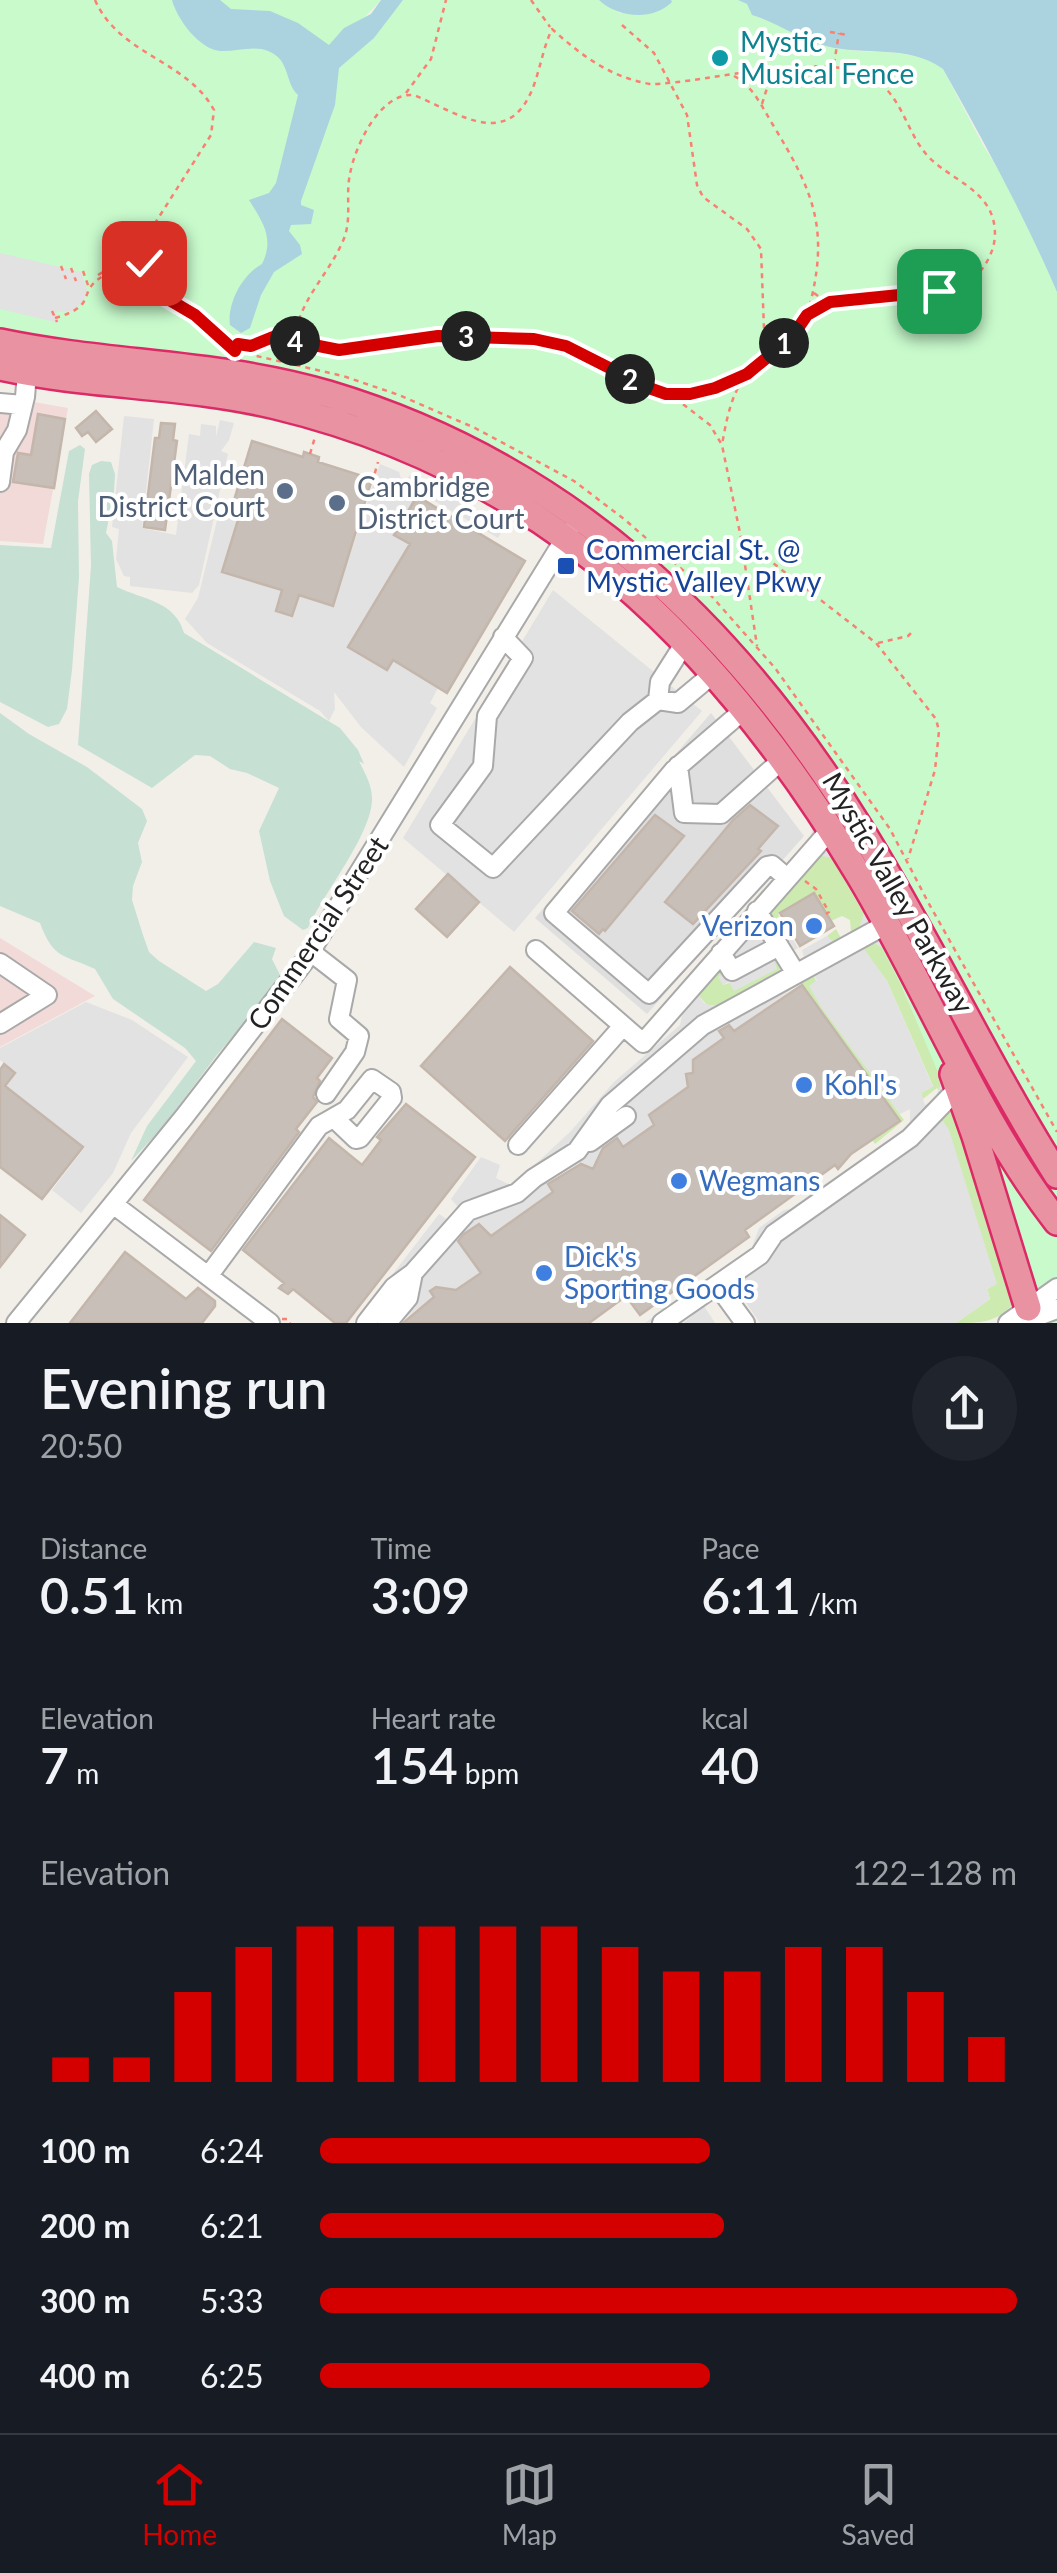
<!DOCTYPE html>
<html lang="en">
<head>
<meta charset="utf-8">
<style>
  body { margin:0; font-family:Lato,sans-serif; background:#20242c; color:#f1f3f6; height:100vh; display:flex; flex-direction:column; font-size:38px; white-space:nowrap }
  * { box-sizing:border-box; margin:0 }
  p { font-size:32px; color:#9ea1a6 }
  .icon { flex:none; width:55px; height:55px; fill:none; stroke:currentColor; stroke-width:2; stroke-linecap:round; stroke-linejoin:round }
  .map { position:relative; height:1323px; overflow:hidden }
  .drawer { display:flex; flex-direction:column; background:#171b24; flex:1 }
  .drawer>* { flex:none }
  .pin { position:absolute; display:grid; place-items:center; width:85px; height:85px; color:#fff; margin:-42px; border-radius:20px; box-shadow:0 5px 15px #0006 }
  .km { position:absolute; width:50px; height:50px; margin:-25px; border-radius:50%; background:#222; color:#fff; font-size:28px; line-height:50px; text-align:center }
  .round { display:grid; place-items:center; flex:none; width:105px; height:105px; border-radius:52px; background:#20242c }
  .head { display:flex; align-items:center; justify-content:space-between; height:170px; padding:0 40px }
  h1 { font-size:55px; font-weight:600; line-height:75px }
  .figures { display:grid; grid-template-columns:repeat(3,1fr); gap:15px; height:170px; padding:10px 40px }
  .figures div { display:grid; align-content:center }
  .figures b { font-size:50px; font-weight:600 }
  .figures small { font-size:28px; font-weight:400 }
  .figures p { font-size:28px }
  .chart { height:280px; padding:20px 40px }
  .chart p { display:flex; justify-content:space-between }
  .chart svg { width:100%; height:180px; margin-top:10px; stroke:#d40000; stroke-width:6 }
  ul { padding:0 40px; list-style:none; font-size:32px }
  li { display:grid; grid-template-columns:160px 120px 1fr; align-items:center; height:75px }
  li i { height:25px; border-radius:12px; background:#d40000 }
  .tabs { display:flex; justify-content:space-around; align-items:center; height:140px; border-top:2px solid #363941; background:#171b24; font-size:28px; color:#9ea1a6 }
  .tabs a { display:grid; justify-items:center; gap:5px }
  .tabs .on { color:#d40000 }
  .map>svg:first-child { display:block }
  .residential { fill:#e0dfdf }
  .commercial { fill:#f2dad9 }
  .grass { fill:#cdebb0 }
  .wetland { fill:#c6e0d4 }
  .park { fill:#c8facc }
  .parking { fill:#e2e2e2 }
  .water { fill:#aad3df }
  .building { fill:#c7bfb8; stroke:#c4b6ab; stroke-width:2.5 }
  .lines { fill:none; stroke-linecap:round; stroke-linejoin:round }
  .minor-casing { stroke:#a9a9a9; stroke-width:22 }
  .highway-casing { stroke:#dc2a67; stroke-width:30 }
  .path { stroke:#fa8072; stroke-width:2.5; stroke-dasharray:5 5; stroke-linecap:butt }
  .minor { stroke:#fff; stroke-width:18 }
  .highway { stroke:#e892a2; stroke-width:25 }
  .route-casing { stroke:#fff; stroke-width:20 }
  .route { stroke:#d40000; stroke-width:12 }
  .culture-dot { fill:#0f9aa8; stroke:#fff; stroke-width:4 }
  .service-dot { fill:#5c6f8a; stroke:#fff; stroke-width:4 }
  .transit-dot { fill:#1a4fb4; stroke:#fff; stroke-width:4 }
  .shop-dot { fill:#3f7fe0; stroke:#fff; stroke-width:4 }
  .labels { text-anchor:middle; stroke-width:8; stroke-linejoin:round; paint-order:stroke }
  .culture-label { font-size:28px; fill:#0d838f; stroke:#fff; text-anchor:start }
  .service-label { font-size:28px; fill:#4e5e75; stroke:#fff; text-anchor:end }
  .transit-label { font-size:28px; fill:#164399; stroke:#fff; text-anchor:start }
  .street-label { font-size:28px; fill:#222; stroke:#fff }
  .shop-label { font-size:28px; fill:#366cbe; stroke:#fff; text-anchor:start }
</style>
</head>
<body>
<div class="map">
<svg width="1057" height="1323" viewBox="0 0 1057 1323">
  <rect width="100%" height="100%" fill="#f2efe9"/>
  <!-- residential -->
  <path class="residential" d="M711,713L804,836L647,1014L535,918Z"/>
  <!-- commercial -->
  <path class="commercial" d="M0,396L68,408L43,544L0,541Z
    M0,938L95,996L0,1047Z"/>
  <!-- grass -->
  <path class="grass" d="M824,854L832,858L864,914L859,929L836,942H832L827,936L836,929L841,938L851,933L850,920L842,916L831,921L814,893L778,914L780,918L773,922L768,914L817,855Z
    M873,942L883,948L891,962L942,1079L939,1091L937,1088L923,1099L921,1093L933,1086L887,981L864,950L854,952Z
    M776,959L782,965L778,973L718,1006L707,1005L698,995L719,967H724L723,985L776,968L773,961Z
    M813,974L834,1021L904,1120L875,1144L872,1140L899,1121L799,981Z
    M949,1110L960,1125L1014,1302C999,1323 979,1323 956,1323L990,1299L987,1289L996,1284L943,1121L934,1127L932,1123Z"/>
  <!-- wetland -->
  <path class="wetland" d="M80,445L85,449L78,501L79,577L72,670L67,709L59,724L48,727L0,702V545L51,548L69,451Z
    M101,461L111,462L115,474L114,492L106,533L112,541L117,587C144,600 175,601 184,633L340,728L358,750L364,764L359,761C365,774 372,784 372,799C372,834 323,894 308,928L303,930L284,916L270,881L259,831L279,788L247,773L230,769L210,756L195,755L152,788L78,745L91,566L89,474L92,465Z
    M0,713L29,734L87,767L142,809L147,821L138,843L142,862L133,886L132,900L143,935L149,952L159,961L206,991L218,984L254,942L276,948L272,959L280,975V981L216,1056L163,1127L131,1161L147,1126L196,1061L185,1048L113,999L95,969C63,954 54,960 40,923L0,906Z"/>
  <!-- park -->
  <path class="park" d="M0,0H381L362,20L365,46L403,0H599L620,13L671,0H738L747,4L752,15C778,23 801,39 826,46C863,57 909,44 943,69L983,145L1015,196L1057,292V1323H1019L1015,1294L960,1125L904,991L856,897L813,828L808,806L726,696L577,555L471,495L424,470L301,426L200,407L86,395L0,381Z"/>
  <!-- parking -->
  <path class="parking" d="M0,253L81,272L87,290L84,301L73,311L56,312L59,323L0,309Z
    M124,416L154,419L142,528L176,535L189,434L200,436L201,424L216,426V437L220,420L234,423L229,440L221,451L228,454L199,585L192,593L130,586V577L124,576L116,559L119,529L112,527Z
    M380,464L399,472L403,485L410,475L420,477L505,526L498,538L419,492L394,534L410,544L349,647L387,670L393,660L438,688L430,703L437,708L404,767L361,727L334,692L335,709L329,721L320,711L207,643L185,619L198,598L219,512L239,518L282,590L276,611L292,616L299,595L333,606Z
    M553,590L702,711L514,932L403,838Z
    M813,828L832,858L817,855L768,914L773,922L780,918L798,948L791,952L798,961L804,958L802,950L827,936L834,942L859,929L864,914L883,948L873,942L854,952L864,949L887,981L933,1087L921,1093L925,1105L935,1099L942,1081L952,1111L949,1110L933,1126L943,1121L949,1130L997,1284L987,1289L990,1299L956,1323H760L735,1287L743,1281L740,1277L734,1284L733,1291L754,1323H735L719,1302L713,1299L704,1306L715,1323H684L693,1315L691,1313L677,1323H645L752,1247L759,1228L784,1210L791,1209L906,1128L910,1122V1109L900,1114L821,1007L809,986L817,980L813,974L734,1031L725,1020L716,1027L724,1038L693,1060V1073L686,1074L688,1087L654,1125L623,1147L615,1135L606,1141L593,1169L578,1162L559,1175L556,1171L541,1176L553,1192L491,1236L479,1225L457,1238L481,1273L456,1290L436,1288L434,1297L398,1323H355L439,1214L449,1221L459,1208L451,1199L481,1157L500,1165L496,1178L512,1186L570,1132L614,1082L680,1025L683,1011L698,995L704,1003L715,1007L779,971L781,965L774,960L777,969L734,991L729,982L723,985L718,977L726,973L721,966L703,989V965L809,841Z
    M86,1002L132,1020L188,1057L131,1133L113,1173L81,1213L52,1190L85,1147L7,1086L16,1073L0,1060V1048Z"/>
  <!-- water -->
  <path class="water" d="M172,0H220L231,9L270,11L298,23L329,45L344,28L371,14L381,0H403L374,38L339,68L335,105L301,201V205L314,210L311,224L291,225L289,231L300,245L302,254L274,272L261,295L250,328L241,333L230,325C227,303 243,274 262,264C275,238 262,221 249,200L269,193L276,183L298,95C284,82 291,60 268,51C254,45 235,52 220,51C199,49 177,19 172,0Z
    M599,0H671L672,2C653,21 618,18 599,0Z
    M738,0H1057V292C1024,215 984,142 943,69C909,44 863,56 826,46C801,40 778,23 752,15L747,4Z"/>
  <!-- building -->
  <path class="building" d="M96,411L112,429L96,442L88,432L82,436L76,428Z
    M38,414L65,419L54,488L13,482L18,453L31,455Z
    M161,423L175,424L173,440L177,441L165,530L144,527L155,438H159Z
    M252,441L303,457L304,452L319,457L318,462L372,479L333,606L299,595L292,616L276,611L282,590L222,572L241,510L232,507Z
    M417,496L525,561L447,693L393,660L387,670L348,647L410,544L394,535Z
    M750,805L778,826L758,849L761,851L693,924L665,902L733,820Z
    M655,815L684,836L605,931L603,929L599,934L572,911Z
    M448,874L479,902L447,937L416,909Z
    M814,893L834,926L800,946L780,913Z
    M510,967L593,1041L505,1141L421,1066Z
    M802,985L900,1121L851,1154L838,1169L835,1165L745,1230L749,1237L640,1315L626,1296L589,1323H403L434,1297L430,1291L436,1287L456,1290L481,1273L458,1241L464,1234L479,1224L491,1236L553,1192L548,1184L581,1164L593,1169L603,1148L617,1138L623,1147L654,1125L649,1115L688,1087L686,1074L693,1073V1060L724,1038L719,1031L729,1025L734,1031Z
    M282,1019L332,1058L317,1078L320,1081L313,1097L317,1102L296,1129L299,1132L211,1251L144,1200Z
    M4,1064L15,1073L5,1086L83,1147L42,1199L0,1167V1070Z
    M406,1104L475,1157L346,1323H335L293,1289L288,1294L279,1288L284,1283L243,1250L329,1138L362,1165L381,1140L377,1137Z
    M0,1215L25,1235L0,1267Z
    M125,1252L186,1299L198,1288L215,1301V1306L202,1323H70Z"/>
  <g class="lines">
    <!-- minor casing -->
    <g class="minor-casing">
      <path id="minor" d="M0,403L23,405
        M0,482L4,452L17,430L25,397L27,373
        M503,637L523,658L487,716L483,766L440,825L493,868L630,722L658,700
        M686,641L660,682L658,700L678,703L714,673
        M745,709L674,770L554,913L649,994L767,866L772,865L786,877
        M678,766L684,813L721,814L783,759
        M757,911L795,972
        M536,950L643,1043L831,829
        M311,952L347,980L339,1019L359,1036L355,1052L326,1094
        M721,953L732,971L779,946
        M0,963L47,995L0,1024
        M590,1142L626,1116
        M518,1145L623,1026
        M113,1204L270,1323
        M209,1275L319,1126L347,1110L372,1079L391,1092L392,1098L360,1138L356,1139L335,1119
        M718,1286L745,1323
        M16,1323L184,1117L304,962L569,532
        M366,1323L394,1287L413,1273L468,1211L517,1193L534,1178L577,1151L610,1105L703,1025L887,924
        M387,1323L408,1298L413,1273
        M662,1323L760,1255L774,1234L910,1138L965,1081
        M1008,1323L1057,1288
        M1019,1323L1057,1309"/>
    </g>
    <!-- highway casing -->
    <g class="highway-casing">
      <path id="highway" d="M0,342C109,365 220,362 328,394C566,465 735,625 863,833C932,945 987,1064 1057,1175
        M0,367C91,387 185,384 276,406C546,471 720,644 859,875C926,986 978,1121 1057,1222
        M953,1074L975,1136L1028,1308"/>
    </g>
    <!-- path -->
    <path class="path" d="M95,0C119,55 187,60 214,110L211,135L145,239L143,263L156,292L195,315L235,351L343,376L399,395L475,428L574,481L624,519L707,591L775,668L890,829L928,902L1057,1132
      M531,0L550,27
      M622,25L654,53L687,115L697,185L703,197L747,229L761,249L765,356
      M830,32L848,35
      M834,64L839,33
      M734,76C753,86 762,107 773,125C815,194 830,231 808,312
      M406,93L431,59L446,0
      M762,104L768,85L778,72
      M61,266L66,279
      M71,268L76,281
      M83,271L89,288
      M98,275L118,263L144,240
      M814,293L828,303
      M52,311L57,322
      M55,318C100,305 75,293 103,276
      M273,337L299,319
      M318,345L300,317C310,290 330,270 342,243C353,221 345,197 350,174C355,146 380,92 414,95C460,114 511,153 535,82C541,64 544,46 552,29C582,56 610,77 650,84C708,84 836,44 881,84C903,103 908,133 926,154C944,175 975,184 989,209C996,222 997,239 991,253C964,321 870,278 819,307C806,314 803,325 794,335C780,349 760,358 747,374C731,393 726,422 722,445
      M236,349L237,344L251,346L273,337L339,350L438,336L534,339L566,346L675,398L710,425L722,445L741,538L757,646
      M667,393L701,392L746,374
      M310,454L315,437
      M372,483L378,462
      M742,539L876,643L936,719L939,731L935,770L908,859
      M878,643L908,636L913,631
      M805,881L816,889L829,912L826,914
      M282,1319H288L290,1323"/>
    <!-- minor -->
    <use href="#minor" class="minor"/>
    <!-- highway -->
    <use href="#highway" class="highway"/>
  </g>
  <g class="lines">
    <!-- route casing -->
    <g class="route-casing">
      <path id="route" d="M144,263L156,292L195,315L235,351L238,344L251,346L273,337L339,350L438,336L534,339L566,346L649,388L666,394H690L715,388L747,374L792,337L807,315L830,302L939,291"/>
    </g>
    <!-- route -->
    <use href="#route" class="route"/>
  </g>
  <!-- markers -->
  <circle class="culture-dot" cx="720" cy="58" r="10"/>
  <g class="service-dot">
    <circle cx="285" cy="491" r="10"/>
    <circle cx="337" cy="503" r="10"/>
  </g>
  <rect class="transit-dot" x="556" y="556" width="20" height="20" rx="5"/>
  <g class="shop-dot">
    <circle cx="814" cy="926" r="10"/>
    <circle cx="804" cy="1085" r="10"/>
    <circle cx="679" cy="1181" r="10"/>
    <circle cx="544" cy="1273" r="10"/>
  </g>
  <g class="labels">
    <!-- culture labels -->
    <g class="culture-label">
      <text x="740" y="52">Mystic<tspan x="740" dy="32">Musical Fence</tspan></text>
    </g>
    <!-- service labels -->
    <g class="service-label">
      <text x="265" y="485">Malden<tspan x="265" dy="32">District Court</tspan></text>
      <text x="357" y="497" text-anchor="start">Cambridge<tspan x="357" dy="32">District Court</tspan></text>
    </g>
    <!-- transit labels -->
    <g class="transit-label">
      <text x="586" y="560">Commercial St. @<tspan x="586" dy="32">Mystic Valley Pkwy</tspan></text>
    </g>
    <!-- street labels -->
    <g class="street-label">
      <text transform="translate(898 893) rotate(60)" y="10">Mystic Valley Parkway</text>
      <text transform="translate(318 933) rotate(-56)" y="10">Commercial Street</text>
    </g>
    <!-- shop labels -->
    <g class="shop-label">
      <text x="794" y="936" text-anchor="end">Verizon</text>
      <text x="824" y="1095">Kohl's</text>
      <text x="699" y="1191">Wegmans</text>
      <text x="564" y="1267">Dick's<tspan x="564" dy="32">Sporting Goods</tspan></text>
    </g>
  </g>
</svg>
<div class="pin" style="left:939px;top:291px;background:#1e9e55"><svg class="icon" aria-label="arrive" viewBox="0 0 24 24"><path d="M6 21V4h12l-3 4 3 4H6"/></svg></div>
<div class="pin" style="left:144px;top:263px;background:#d93025"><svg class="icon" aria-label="check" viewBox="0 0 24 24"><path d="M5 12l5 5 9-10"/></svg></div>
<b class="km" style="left:784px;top:343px">1</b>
<b class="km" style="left:630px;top:379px">2</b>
<b class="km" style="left:466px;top:336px">3</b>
<b class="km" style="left:295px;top:341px">4</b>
</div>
<section class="drawer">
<div class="head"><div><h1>Evening run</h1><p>20:50</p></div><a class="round"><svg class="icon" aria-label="share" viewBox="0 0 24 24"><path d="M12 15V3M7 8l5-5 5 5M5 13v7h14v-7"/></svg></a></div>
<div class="figures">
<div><p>Distance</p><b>0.51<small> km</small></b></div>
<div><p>Time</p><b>3:09</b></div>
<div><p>Pace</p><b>6:11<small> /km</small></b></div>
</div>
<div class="figures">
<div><p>Elevation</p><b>7<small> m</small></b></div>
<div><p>Heart rate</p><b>154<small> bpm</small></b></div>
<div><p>kcal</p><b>40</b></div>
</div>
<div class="chart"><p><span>Elevation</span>122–128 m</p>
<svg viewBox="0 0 160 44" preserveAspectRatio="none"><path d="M5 44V38M15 44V38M25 44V22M35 44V11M45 44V6M55 44V6M65 44V6M75 44V6M85 44V6M95 44V11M105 44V17M115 44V17M125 44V11M135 44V11M145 44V22M155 44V33"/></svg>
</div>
<ul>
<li><b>100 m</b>6:24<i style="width:56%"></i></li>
<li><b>200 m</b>6:21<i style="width:58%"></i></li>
<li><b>300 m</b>5:33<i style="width:100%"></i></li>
<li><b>400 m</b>6:25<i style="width:56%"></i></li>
</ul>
</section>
<nav class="tabs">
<a class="on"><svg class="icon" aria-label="home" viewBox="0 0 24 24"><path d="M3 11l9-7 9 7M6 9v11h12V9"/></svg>Home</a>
<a><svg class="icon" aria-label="map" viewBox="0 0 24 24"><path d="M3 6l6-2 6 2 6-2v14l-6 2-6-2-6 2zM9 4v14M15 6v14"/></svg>Map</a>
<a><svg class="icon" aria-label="saved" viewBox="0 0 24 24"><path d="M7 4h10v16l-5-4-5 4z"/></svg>Saved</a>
</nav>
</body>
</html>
